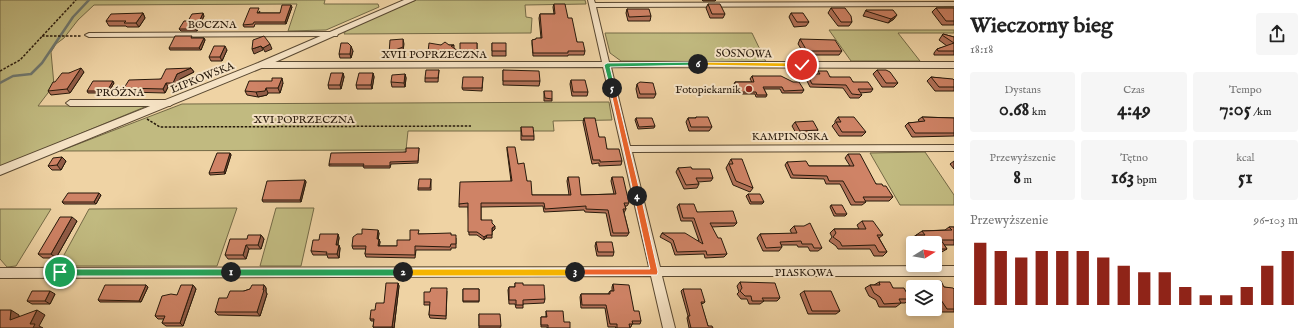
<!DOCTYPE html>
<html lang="pl">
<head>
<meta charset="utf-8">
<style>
  body { margin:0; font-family:"IM FELL English",serif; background:#f6f6f6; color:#222; height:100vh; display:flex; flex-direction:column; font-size:15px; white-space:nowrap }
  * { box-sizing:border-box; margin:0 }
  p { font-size:13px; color:#767676 }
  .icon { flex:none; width:22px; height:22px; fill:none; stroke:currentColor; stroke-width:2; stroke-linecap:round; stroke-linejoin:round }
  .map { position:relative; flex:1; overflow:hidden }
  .side { display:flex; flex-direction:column; background:#fff; width:360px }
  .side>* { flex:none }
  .needle { width:26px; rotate:79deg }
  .tools { position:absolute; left:906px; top:236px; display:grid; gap:8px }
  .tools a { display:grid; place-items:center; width:36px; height:36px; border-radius:4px; background:#fff; box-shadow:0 2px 6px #0003; font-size:20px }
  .pin { position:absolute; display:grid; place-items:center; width:34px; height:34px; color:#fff; margin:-17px; border:2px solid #fff; border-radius:50%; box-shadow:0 1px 4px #0007 }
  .km { position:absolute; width:20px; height:20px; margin:-10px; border-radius:50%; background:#222; color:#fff; font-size:11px; line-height:20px; text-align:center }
  .round { display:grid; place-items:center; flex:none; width:42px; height:42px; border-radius:4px; background:#f6f6f6 }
  .headline { display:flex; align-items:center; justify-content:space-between; height:68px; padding:0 16px }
  h1 { font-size:22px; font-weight:800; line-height:30px }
  .stats { display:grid; grid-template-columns:repeat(3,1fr); gap:6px; height:68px; padding:4px 16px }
  .stats div { display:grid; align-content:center; border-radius:4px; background:#f6f6f6; text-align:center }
  .stats b { font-size:20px; font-weight:800 }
  .stats small { font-size:11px; font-weight:400 }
  .stats p { font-size:11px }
  .chart { height:112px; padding:8px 16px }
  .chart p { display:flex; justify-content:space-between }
  .chart svg { width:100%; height:72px; margin-top:4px; stroke:#8f2418; stroke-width:6 }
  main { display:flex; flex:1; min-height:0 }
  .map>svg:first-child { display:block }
  .green { fill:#c1ba80; stroke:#746a46 }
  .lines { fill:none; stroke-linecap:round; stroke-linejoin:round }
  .stream { stroke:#6e776f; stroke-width:2.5 }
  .minor-casing { stroke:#594831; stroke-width:2 }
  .tertiary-casing { stroke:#594831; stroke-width:2 }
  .path { stroke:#27190b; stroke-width:1.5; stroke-dasharray:2.5 1.5; stroke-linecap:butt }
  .minor { fill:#f5e2c4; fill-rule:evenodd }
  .tertiary { fill:#f5e2c4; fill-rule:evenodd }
  .wall { fill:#b27158; stroke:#27190b }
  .shaded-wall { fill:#915c47; stroke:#27190b }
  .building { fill:#cf8366; stroke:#27190b }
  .split-1 { fill:#22a559; stroke:#fff }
  .split-2 { fill:#22a559; stroke:#fff }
  .split-3 { fill:#f5b400; stroke:#fff }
  .split-4 { fill:#f0652b; stroke:#fff }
  .split-5 { fill:#f0652b; stroke:#fff }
  .split-6 { fill:#22a559; stroke:#fff }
  .split-7 { fill:#f5b400; stroke:#fff }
  .poi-dot { fill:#8f2418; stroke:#f5e2c4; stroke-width:1.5 }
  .labels { text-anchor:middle; stroke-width:4; stroke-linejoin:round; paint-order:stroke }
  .street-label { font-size:11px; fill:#27190b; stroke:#f5e2c4 }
  .poi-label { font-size:11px; fill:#27190b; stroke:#f5e2c4; text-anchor:end }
</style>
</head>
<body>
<main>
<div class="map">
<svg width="954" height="328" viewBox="0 0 954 328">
  <rect width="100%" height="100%" fill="#efd3a4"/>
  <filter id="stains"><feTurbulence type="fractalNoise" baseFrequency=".005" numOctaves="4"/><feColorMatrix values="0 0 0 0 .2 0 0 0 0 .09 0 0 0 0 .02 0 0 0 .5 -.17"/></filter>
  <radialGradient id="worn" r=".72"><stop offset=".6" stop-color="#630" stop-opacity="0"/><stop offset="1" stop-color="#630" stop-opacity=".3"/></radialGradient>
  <!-- green -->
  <path class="green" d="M0,0H325L324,4H378L379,7L326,30L288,31L297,4L94,5L78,20L64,38L56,44L51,52L54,85L38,106H147L0,167Z
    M416,0H585L586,4L525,5L526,17L532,18L531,33L344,34L346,30Z
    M829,30H954V33H898L920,61H851Z
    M605,33H752L766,62L621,61L610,53Z
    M609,102L612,120L553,121L554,131H408L406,150L60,151L182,104Z
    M925,152L954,195V205H900L870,153Z
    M237,208L217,266H58L89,209Z
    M276,208H314L301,266H260Z
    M0,209H51L16,266L7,267L0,259Z"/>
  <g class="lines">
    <!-- stream -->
    <path class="stream" d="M0,83L13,76L31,74L42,63L73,17L89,0"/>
    <!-- minor casing -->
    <g class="minor-casing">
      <path id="minor" d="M588,0H594L595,3L954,2V6L596,7L609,62H954V68L611,67L630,146L954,145V151L632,152L660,267L954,266V276H662L675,328H663L651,276L0,278V268L649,267L603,67L261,68L257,65L261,62H602Z
        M334,32L338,34L337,36L89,37L85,35L89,33Z
        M70,100H170L174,103L170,106H70L66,103Z"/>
    </g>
    <!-- tertiary casing -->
    <g class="tertiary-casing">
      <path id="tertiary" d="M404,0H415L264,67L0,175V166L258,63Z"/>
    </g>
    <!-- path -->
    <path class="path" d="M42,36H81
      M0,71L20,60L76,0
      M147,119L160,127L471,126"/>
    <!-- minor -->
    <use href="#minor" class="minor"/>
    <!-- tertiary -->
    <use href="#tertiary" class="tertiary"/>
  </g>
  <!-- wall -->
  <path class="wall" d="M702,0H716L715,1H703Z
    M554,4L568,18L577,42L585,51L584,55H568V56H533L532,44V40L541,38L539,18L540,14H554L553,7Z
    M708,4L725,14L723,18H710L706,8Z
    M292,7L286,24H255L254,27H244L243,25L260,11L259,13H280Z
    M831,8L852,22L849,26H838L828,13Z
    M936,8H954V25H942L932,12Z
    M627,9L651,16L650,21H628L626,13Z
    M866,10L894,19L888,23L863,16Z
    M143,13L145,18L139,27H127L126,26H109L106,21Z
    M791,13L809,22L806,26L794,27L789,17Z
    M204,16L197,31H181L179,29L188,21Z
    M943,34L954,37V55H934V53L937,49L947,46L939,40Z
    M193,38H204L205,40L201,50H170L169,48Z
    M800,39L842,51L839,55H805L798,44Z
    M477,43V56L460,55V51Z
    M492,43L506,51V56H492Z
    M441,45H454V49L458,51V55L444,56L436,58L428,57V52Z
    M227,50L222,61H211L209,57Z
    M353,51L351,58H340L339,54Z
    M191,68L194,72L180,79L176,87H168L165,93L127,92L124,88L161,79Z
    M439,70L438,82H425V78Z
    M503,70L540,81L539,86L503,85Z
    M877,70L898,83L894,87H882L873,74Z
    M818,71L830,77L853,82L873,89L871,92L860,93L862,95L859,98H850L843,88L810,87L805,77L807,74H815Z
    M84,72L70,93L51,95L48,91L69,73Z
    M343,73L344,77L341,89H329L328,85Z
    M373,73L374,77L372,89H357L356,85Z
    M405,74L406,78L405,87H392L391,82Z
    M752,76L804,90L802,93H782L780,89H764L767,95L766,97H756L755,94H739L734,84L735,82H752L750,79Z
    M483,77L482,91L463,90L462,88Z
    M931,77L954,80V91H935L927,81Z
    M571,80L588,92L587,96H572L570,84Z
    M114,83L108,93H88L87,91Z
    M283,83L280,93H268L267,95L258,97L247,95L245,91Z
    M637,84L656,94L654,98H638L636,89Z
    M544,91L552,99V101H544Z
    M696,117L712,127L709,131H689L686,122L688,118H695Z
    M838,117L866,132L862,136H839L832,126L835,123V121Z
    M922,117L954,118V136L912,137L905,126L908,123L920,122L918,120Z
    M584,118L599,137L607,149L622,161L621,165L599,166V163L592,164L583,122Z
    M636,118L655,126L654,128L638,129L635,120Z
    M795,122L818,130L815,135H797L792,126Z
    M521,127L534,136V140H521Z
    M507,147L518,164L527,181L532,195H569L567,181L568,177L581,195L614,194L611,181L612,177L629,203L627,206H625L626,209L624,213L629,233L627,236H611L606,213L585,212L584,210L544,212L543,206L481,207V220L492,223L495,229L492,231V238H486L484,240L477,235H469L468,207H459V204L511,181L507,150Z
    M419,148L418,163L391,164L390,168H364L363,166H329V164L406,152Z
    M230,153L231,155L225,174L210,175L209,173Z
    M848,154L876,184L883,186L893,197L889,201H865L866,202L862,205H851L840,184H826L824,179L791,178L785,165L787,162L809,166H850L845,158Z
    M62,157L66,161L61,170H52L48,166Z
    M731,159L753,188L750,192L733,185L726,168Z
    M954,161V169L950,164Z
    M678,168L692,169L713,178L711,181L698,182L699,184L697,188L684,189L676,172Z
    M431,179V190H418V188Z
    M305,180L306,182L301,202H263L262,200Z
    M748,194L764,202L762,204H750L746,196Z
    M101,195L96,204H64L62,202Z
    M679,204L697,212L737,223L734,226L711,227L727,254L724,257L705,258L704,254L675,255L671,243L660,237L662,233L699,241L692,221H681L677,207Z
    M831,205L847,214L845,216H834L830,207Z
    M77,221L56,258H43L38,254Z
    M862,221L883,235L879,238L887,252L883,256H874L870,249H838L836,246L829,241L832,237L830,233L834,229H859L857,225Z
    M794,226L822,248L818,251H810L808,247H798L797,245H781L782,247L779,251H763L757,238L760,234H792L790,230Z
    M949,227H954V245H944L947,249L940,253H935V243H913V246L909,240L922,231L945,230Z
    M379,233L378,239H379L380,242L379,246H397L410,240L419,234L451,235L456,238V248H451V250H416L415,258L366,257L365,254L366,249H353L352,246Z
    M338,234L339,238L338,245L340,248L339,258H328L327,255H313L311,251L319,240Z
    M261,235L264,239L261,249H249L246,259H228L225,255L247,239Z
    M596,242L614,252L613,256H597L595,246Z
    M928,281L944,287L954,289V312H941L935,303V287H925L923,284Z
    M740,282L780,298L777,301H764L760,304H749L747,299H741L737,294L739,292L737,286Z
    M879,282L893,288L910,299L905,303H901L896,307H879L876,300L869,296L865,288L870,285H874Z
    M398,283L399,286L394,328H374L373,327L374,321H371L370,319L375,310L384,303Z
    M515,283L523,285L545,299L544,303L523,304V308H516L515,304H509L508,290L509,287H515Z
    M613,284L634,311L641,321L640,324H632L631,327H630V328H615L616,327H608L605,308H581L580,297L581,294H608L610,291H612V287Z
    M146,285L148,287L141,302H100L98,300Z
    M193,285L196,289L183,326H166L162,323L164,319H158L155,316L177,295Z
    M264,285L266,288V292L267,294L260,316L218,315L215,312L227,298L244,291L250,289Z
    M463,289H479V302H463Z
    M683,289L705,302L704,303L701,304L708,326L713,328H689L687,318L688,316L681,291Z
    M447,291L446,319L430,318L429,315L430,305H424V302Z
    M804,291L840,311L836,314H808L800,294Z
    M55,294L50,304H32L27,301Z
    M546,311L564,322L570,328H547V327H541V317H546Z
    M479,314L501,326L500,328H479Z"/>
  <!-- shaded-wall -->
  <path class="shaded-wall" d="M291,5L292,7L286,24L285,22Z
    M143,13L145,18L139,27L136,23Z
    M203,13L204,16L197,31L196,29Z
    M897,15L894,19L888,23L891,19Z
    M204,38L205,40L201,50L199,48Z
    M403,39L404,44L403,51L396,54L390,58L389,54Z
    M270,44L272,49L265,52L263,48Z
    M225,46L227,50L222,61L220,57Z
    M261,46L263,50L254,54L252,49Z
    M351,46L353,51L351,58L350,54Z
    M444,52V56L436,58V54Z
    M81,68L84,72L70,93L67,89Z
    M191,68L194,72L180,79L176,87L173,83L177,74Z
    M343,73L344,77L341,89L340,85Z
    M373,73L374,77L372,89L371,85Z
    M405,74L406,78L405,87L404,83Z
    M282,78L283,83L280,93L278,88Z
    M113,81L114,83L108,93L107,91Z
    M166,83L168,87L165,93L163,89Z
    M266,88L268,93L267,95L258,97L256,92Z
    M230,153L231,155L225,174L224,172Z
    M62,157L66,161L61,170L57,165Z
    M305,180L306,182L301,202L300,200Z
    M99,193L101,195L96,204L94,202Z
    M72,217L77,221L56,258L51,254Z
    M495,226V229L492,232V228Z
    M378,230L379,233L378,242L377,239Z
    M338,234L339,238L337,248L336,245Z
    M261,235L264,239L261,249L258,245Z
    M487,235L486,238L484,240V237Z
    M379,239L380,242L379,250L378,246Z
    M246,245L249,249L246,259L243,255Z
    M339,245L340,248L339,258L337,254Z
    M398,283L399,286L394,328H393L392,327Z
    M146,285L148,287L141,302L139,301Z
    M193,285L196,289L183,326L180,323Z
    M264,285L266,288V292L267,294L260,316L257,312Z
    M50,291L55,294L50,304L45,301Z
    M11,310L19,315V325L10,320Z
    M37,310L45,315L39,326L43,328H33L30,324Z"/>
  <!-- building -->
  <path class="building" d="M554,4H565L568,18H572L577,42H583L585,51H568V53H533L532,40L536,39V38H542L540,14H555Z
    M708,4H720L725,14H712Z
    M282,5H291L285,22H254L253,24L243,25L250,8H259L257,13H280Z
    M831,8H845L851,16L852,22H841Z
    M936,8H954V21H946Z
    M627,9H649L651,16L629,17Z
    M866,10H893L897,15L891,19L866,11Z
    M143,13L136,23H124L126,21H106L111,14Z
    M203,13L196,29H179L184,21H188L192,14Z
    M791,13H803L809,22H797Z
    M943,34L954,37V43L942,35Z
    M175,36H192L191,38H204L199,48H169Z
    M264,36L270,44L263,48L261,46L252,49L253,40Z
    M403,39V47L395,50L389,54L390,40Z
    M800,39L835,40L842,51H807Z
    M445,42L449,45H454L451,46L458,51L444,52L436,54L428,52L429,43L441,45Z
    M341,43H348L351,46L350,54H339Z
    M460,43H477V51H460Z
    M492,43H506V51H492Z
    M954,43V51H938L937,49Z
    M214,46H225L220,57H209Z
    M81,68L67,89L48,91L53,82H55L62,73H69Z
    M191,68L177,74L173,83H166L163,89L124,88L129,80L161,79L166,69Z
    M426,70H439L438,78H425Z
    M503,70L539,71L540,81H503Z
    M877,70H886L890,72L898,83H886Z
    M818,71H827L830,77H850L853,82H868L873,89H858L862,95L852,94L846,85L812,84L807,74H820Z
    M331,73H343L340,85H328Z
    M359,73H373L371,85H356Z
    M405,74L404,83L391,82L392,75Z
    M752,76H781L793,82H799L804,90L784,91L782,87H763L767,95H757L756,92H740L735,82H754Z
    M463,77H483L482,88H462Z
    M931,77L953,79L954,80V87H939Z
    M272,78H282L278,88H266L265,91L256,92L245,91L249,81H272Z
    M571,80H585L588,92H573Z
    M93,81H113L107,91H87Z
    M640,82L653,83L656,94H640L637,84Z
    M544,91H552V99L545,98Z
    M696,117H708L712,127H691L688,118H696Z
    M838,117H854L866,132H842L836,122H841Z
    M922,117L954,118V133H915L908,123L925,121Z
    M584,118H595L599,137H605L607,149H619L622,161L600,162V160H593Z
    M636,118H652L655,126L639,127Z
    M813,121L818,130L800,131L795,122Z
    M521,127H533L534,136H522Z
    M507,147H515L518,164L524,163L527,181H531L532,195H571L568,177H579L581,195L616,194L612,177H623L629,203H624L626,209H623L629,233H613L608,210L586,209V206L545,209L544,203H481V220H492V223L495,226L492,228V235H487L484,237L477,232H468V203L459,204L460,182L512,181Z
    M406,148H419L418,161L390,162V166H363L364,164H329L331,153L406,152Z
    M217,153H230L224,172L209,173Z
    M848,154H860L876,184H882L883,186H886L893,197H863L866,202H855L843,181H829L827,176L793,175L787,162L806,161L809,166H854Z
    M62,157L57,165L48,166L53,158Z
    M731,159H742L753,188L736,181L729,164H733Z
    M691,167L692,169H710L713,178H696L699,184L686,185L678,168Z
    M419,179H431L430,188H418Z
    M305,180L300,200H262L267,181Z
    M68,193H99L94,202H62Z
    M748,194H760L764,202H751Z
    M679,204H694L697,212L733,211L737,223H710L718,238H721L727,254L707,255L706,251L677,252L673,240L662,233H685L703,244L694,218H683Z
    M831,205H842L847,214H836Z
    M60,217H72L51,254H38Z
    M862,221H873L883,235H877L887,252H879L875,245L842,246L840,242L833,237L836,233L834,229H866Z
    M810,223L822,248H814L812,244H802L801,241L780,242L782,247L766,248L760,234L797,233L794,226H804Z
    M949,227H954V240H941L947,249H935V243H920L916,235H925L922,231L952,230Z
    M362,229L378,230L377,239H379L378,246H397V240H410V230H419L418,234L451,233V235H456V244H451L450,247L415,246V255L365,254L366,246H352L353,237L357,234H362Z
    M320,234H338L336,245H339L337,254H326L327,252L311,251L313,240H319Z
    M248,235H261L258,245H246L243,255H225L230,239H247Z
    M596,242H612L614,252H598Z
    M928,281H941L944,287L953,288L954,289V309H947L935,291V287H932Z
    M740,282L775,283L780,298H762L764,301H752L751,296H745L740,291L742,288Z
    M879,282H890L893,288H904L910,299H899L901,303L884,304L880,297L874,293L870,285H880Z
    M386,283H398L392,327H373L374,319H370L371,310H375L376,303H384Z
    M515,283H523V285H544L545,299L523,300V305H516V300H509V287H515Z
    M613,284L629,285L634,311H639L641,321H632L633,324H629L630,328H617V324H610L606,305H582L581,294H610V291H614Z
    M105,285H146L139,301L98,300Z
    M181,285H193L180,323H162L165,316H155L162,296L171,294L177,295Z
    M252,285H264L263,290H264L257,312H215L219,298H227L230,291H244L250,289Z
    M431,288H447L446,316L429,315L430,302H424V292H430Z
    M463,289H479V301H463Z
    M683,289H701L705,302H701L708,326H712L713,328H691L688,316H690Z
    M32,291H50L45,301H27Z
    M804,291H831L840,311H812Z
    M0,310H11L10,320L37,310L30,324H35L33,328H0Z
    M546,311H563L564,322H570V328H548V325H541V317H547Z
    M479,314H500L501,326H479Z"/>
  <!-- split-1 -->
  <path class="split-1" d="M60,269H231L235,272L231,276H60L56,272Z"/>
  <!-- split-2 -->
  <path class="split-2" d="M231,269H403L407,272L403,276H231L228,272Z"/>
  <!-- split-3 -->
  <path class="split-3" d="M403,269H575L579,272L575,276H403L400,272Z"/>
  <!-- split-4 -->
  <path class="split-4" d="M637,193L641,196L658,272L657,275H573V270L575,269H650L634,196Z"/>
  <!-- split-5 -->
  <path class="split-5" d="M612,86L615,88L641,196L637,199L634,196L610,88Z"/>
  <!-- split-6 -->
  <path class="split-6" d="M698,62L700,63V65L610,67L615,88L612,90L610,88L604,65L607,63Z"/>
  <!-- split-7 -->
  <path class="split-7" d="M698,62L802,63L805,65L802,67L696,65V63Z"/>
  <!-- markers -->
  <circle class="poi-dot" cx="749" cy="89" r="4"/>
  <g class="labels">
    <!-- street labels -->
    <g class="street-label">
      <text x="212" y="28">BOCZNA</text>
      <text transform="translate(744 53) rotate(1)" y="4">SOSNOWA</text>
      <text x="434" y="58">XVII POPRZECZNA</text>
      <text transform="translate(202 77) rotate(-22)" y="4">LIPKOWSKA</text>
      <text x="120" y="96">PRÓŻNA</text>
      <text x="304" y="123">XVI POPRZECZNA</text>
      <text x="790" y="140">KAMPINOSKA</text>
      <text x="804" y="276">PIASKOWA</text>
    </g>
    <!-- poi labels -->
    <g class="poi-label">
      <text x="741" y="93">Fotopiekarnik</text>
    </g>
  </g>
  <rect width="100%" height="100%" filter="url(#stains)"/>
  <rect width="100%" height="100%" fill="url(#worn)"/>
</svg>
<div class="tools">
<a><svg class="needle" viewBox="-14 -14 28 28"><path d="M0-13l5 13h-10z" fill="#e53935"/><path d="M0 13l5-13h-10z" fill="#767676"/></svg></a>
<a><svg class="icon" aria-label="layers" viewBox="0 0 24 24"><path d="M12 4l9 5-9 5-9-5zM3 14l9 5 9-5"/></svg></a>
</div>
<div class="pin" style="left:60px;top:272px;background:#1e9e55"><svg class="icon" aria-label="arrive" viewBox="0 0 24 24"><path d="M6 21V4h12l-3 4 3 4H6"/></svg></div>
<div class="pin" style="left:802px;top:65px;background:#d93025"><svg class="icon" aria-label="check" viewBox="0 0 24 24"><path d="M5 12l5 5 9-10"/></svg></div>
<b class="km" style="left:231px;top:272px">1</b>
<b class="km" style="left:403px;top:272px">2</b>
<b class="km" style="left:575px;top:272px">3</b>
<b class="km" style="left:637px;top:196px">4</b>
<b class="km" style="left:612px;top:88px">5</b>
<b class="km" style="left:698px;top:64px">6</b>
</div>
<section class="side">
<div class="headline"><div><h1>Wieczorny bieg</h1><p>18:18</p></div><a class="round"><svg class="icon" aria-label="share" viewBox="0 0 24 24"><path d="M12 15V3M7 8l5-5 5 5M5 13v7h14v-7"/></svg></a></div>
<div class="stats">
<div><p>Dystans</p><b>0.68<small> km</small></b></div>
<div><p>Czas</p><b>4:49</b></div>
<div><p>Tempo</p><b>7:05<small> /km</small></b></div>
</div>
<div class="stats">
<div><p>Przewyższenie</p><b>8<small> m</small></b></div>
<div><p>Tętno</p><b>163<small> bpm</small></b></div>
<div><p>kcal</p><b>51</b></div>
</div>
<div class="chart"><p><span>Przewyższenie</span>96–103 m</p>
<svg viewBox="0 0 160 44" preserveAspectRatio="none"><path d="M5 44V6M15 44V11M25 44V15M35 44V11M45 44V11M55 44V11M65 44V15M75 44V20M85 44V24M95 44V24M105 44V33M115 44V38M125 44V38M135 44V33M145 44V20M155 44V11"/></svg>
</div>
</section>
</main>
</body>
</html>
